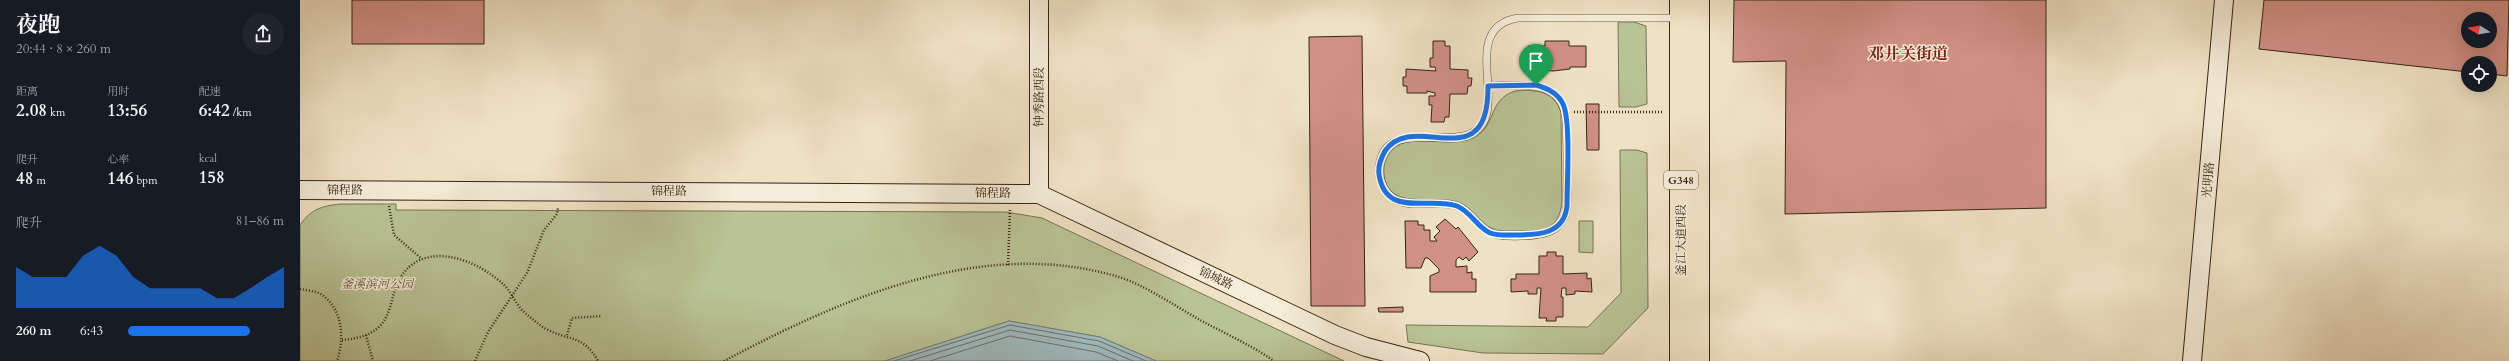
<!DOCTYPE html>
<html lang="zh">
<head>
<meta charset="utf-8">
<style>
  body { margin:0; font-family:Cardo,"Noto Serif SC",serif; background:#20242c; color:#f1f3f6; height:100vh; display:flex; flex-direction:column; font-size:15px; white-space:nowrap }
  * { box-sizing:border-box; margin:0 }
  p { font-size:13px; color:#9ea1a6 }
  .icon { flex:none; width:22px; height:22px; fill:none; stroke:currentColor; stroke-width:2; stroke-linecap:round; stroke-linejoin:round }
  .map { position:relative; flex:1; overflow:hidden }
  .details { display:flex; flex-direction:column; background:#171b24; width:300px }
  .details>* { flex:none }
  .needle { width:26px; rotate:281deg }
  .controls { position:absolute; left:2161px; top:12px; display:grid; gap:8px }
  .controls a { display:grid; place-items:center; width:36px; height:36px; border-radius:50%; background:#171b24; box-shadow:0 4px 16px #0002; font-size:20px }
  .pin { position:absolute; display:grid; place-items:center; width:34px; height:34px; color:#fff; margin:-41px -17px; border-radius:50% 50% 50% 0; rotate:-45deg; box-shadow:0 0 4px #0007 }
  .pin .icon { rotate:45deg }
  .round { display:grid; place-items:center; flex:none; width:42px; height:42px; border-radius:21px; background:#20242c }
  .head { display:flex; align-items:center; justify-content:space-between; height:68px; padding:0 16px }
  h1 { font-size:22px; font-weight:700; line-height:30px }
  .stats { display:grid; grid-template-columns:repeat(3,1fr); gap:6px; height:68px; padding:4px 16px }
  .stats div { display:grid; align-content:center }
  .stats b { font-size:17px; font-weight:700 }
  .stats small { font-size:11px; font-weight:400 }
  .stats p { font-size:11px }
  .chart { height:112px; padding:8px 16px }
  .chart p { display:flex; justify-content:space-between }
  .chart svg { width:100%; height:72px; margin-top:4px; fill:#1a73e8; opacity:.7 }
  ul { padding:0 16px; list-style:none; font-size:13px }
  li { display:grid; grid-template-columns:64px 48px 1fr; align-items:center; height:30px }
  li i { height:10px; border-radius:5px; background:#1a73e8 }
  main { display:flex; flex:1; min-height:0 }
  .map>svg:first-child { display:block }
  .green { fill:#b9c395; stroke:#777454 }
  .water { fill:#9fbbbf; stroke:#757f7a }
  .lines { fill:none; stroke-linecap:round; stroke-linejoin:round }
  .shore { stroke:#6a7068; stroke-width:1 }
  .building { fill:#d19086; stroke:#352512; fill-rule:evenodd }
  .lane-casing { stroke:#64543e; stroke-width:8 }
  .secondary-casing { stroke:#352512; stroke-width:20 }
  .highway-casing { stroke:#352512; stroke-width:24 }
  .path { stroke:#352512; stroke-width:2.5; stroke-dasharray:1 2; stroke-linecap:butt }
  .lane { stroke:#f5ecd9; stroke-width:7 }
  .secondary { stroke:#f5ecd9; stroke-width:18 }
  .highway { stroke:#efe2c4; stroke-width:22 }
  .route-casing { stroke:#fff; stroke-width:8 }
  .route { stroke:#1a73e8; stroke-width:5 }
  .labels { text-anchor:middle; stroke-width:3; stroke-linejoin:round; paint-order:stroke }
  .shield { fill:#f5ecd9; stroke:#6f614e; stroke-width:1 }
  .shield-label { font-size:11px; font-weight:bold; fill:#352512 }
  .street-label { font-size:12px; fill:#352512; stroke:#f5ecd9 }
  .park-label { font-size:12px; font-style:italic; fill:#564c33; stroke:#f5ecd9 }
  .district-label { font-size:16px; font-weight:bold; fill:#7a1f14; stroke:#f5ecd9 }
</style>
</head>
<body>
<main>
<section class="details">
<div class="head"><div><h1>夜跑</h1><p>20:44 · 8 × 260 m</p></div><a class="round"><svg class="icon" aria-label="share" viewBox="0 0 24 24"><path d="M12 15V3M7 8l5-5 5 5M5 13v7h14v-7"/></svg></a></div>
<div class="stats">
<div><p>距离</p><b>2.08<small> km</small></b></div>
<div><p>用时</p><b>13:56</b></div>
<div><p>配速</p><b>6:42<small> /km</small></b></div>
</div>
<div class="stats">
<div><p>爬升</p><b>48<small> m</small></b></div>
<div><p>心率</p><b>146<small> bpm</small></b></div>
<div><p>kcal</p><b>158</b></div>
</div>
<div class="chart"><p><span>爬升</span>81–86 m</p>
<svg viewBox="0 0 160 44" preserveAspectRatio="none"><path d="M0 44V19L10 25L20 25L30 25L40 12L50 6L60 12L70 25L80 32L90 32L100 32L110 32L120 38L130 38L140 32L150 25L160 19V44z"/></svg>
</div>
<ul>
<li><b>260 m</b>6:43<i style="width:78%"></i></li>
</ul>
</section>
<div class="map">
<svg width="2209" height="361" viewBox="0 0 2209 361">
  <rect width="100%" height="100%" fill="#efe2c4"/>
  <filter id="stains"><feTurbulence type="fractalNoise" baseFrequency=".005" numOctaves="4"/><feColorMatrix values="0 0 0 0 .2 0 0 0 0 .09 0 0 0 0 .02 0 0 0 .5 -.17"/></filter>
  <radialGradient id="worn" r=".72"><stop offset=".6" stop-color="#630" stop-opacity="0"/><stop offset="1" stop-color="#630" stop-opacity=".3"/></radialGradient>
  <!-- green -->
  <path class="green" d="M1318,22H1334L1346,26L1347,104L1336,107H1319Z
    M1215,91C1235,89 1255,91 1261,113L1262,202C1259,231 1242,231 1218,231C1209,231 1200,232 1191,228C1179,222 1172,207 1158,202C1135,194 1087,212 1084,174C1083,165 1086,156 1093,149C1111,132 1150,149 1173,138C1197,127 1187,100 1215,91Z
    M1320,150H1337L1347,153L1348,308L1303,354L1183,353L1108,342L1106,325L1288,327L1321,293Z
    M40,204H96V210L706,212L742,218L1044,361H856L800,337L709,321L585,361H0V225C11,209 22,206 40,204Z
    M1279,221H1293V253L1279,252Z"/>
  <!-- water -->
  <path class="water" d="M709,321L800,337L856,361H585Z"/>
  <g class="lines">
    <!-- shore -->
    <path class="shore" d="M594,361L710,325L799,341L846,361
      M610,361L710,330L798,346L833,361
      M630,361L710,336L796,352L818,361"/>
  </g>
  <!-- building -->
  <path class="building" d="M52,0H184V44H52Z
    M1434,0H1746V208L1485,214L1486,61L1433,62Z
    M1964,0H2209L2207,76L2190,74V63H2168V72L1959,49ZM2168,19H2190V41H2168Z
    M1062,36L1065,306H1011L1009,37Z
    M1133,41H1145V46H1150V69L1168,70V78H1172L1171,86H1168L1167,94H1150L1149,117H1145L1144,122H1131L1132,105H1129V96H1135V93L1127,91V93H1107V86H1103V77H1106V69L1136,71L1135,67H1130V58H1133Z
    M1245,41H1269V46H1286V67H1270V69L1253,71L1244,70V67H1229L1228,46H1245Z
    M1286,104H1299V150H1287Z
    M1145,219L1156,229L1158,227L1178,252L1169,261L1166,257L1163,260L1159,257L1156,260V267L1167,266V273L1172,272V279H1176V292H1130V276L1139,272V269L1128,258H1125L1121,268H1106L1105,221H1118V225H1124V230H1130V241H1137L1134,237L1140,231L1136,227Z
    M1247,252H1256V256H1263V274L1287,273V279L1291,278L1292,292L1275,291V294L1266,295V288H1262L1261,297H1263V317H1256V321H1246L1247,318H1239L1241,288H1237V294H1228V291L1211,292V279H1216V274H1239V256H1247Z
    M1103,307V312H1079L1078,308Z"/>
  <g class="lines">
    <!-- lane casing -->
    <g class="lane-casing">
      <path id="lane" d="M1188,86C1218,86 1261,77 1266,118C1267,139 1267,160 1267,182C1267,191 1268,202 1266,212C1265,217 1261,223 1257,227C1245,238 1200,239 1187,231C1176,224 1170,211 1157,206C1133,198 1100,215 1084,188C1081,182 1078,175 1079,168C1084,107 1175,166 1187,113C1194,79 1169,26 1218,18H1379"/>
    </g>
    <!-- secondary casing -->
    <g class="secondary-casing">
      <path id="secondary" d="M739,0V194
        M0,190L739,194L1035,335L1066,347L1120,361
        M1892,361L1924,0"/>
    </g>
    <!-- highway casing -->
    <g class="highway-casing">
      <path id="highway" d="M1398,0V361
        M1381,361V0"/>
    </g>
    <!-- path -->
    <path class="path" d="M1274,112H1363
      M89,206L94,235L122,259
      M708,265L710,210
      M0,289C6,290 13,291 19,293C43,307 45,338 37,361
      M66,335L73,361
      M267,335L272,318L302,316
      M42,340C55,339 69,336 79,327C92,314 91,295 99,280C122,238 177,259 204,285C212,293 216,305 224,312C231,318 238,324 246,329C269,341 284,335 298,361
      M175,361L188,332L227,273L244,230L257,214L258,208
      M424,361C543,298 683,236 819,277C845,285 875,306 900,320C924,333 951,345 974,361"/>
    <!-- lane -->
    <use href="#lane" class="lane"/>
    <!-- secondary -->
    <use href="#secondary" class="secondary"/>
    <!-- highway -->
    <use href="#highway" class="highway"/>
  </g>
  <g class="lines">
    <!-- route casing -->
    <g class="route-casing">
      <path id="route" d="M1236,85C1247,88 1258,93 1263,104C1271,121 1267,184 1267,206C1264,234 1239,235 1216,235C1207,235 1198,236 1190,233C1177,227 1171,212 1157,206C1130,196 1085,219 1079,174C1078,166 1081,158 1085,151C1114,109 1189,180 1188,86Z"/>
    </g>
    <!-- route -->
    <use href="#route" class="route"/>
  </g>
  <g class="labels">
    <!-- shield labels -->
    <rect class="shield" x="1364" y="171" width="34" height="18" rx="3"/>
    <g class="shield-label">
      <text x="1381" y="184">G348</text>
    </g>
    <!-- street labels -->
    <g class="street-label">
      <text transform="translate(739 97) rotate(-90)" y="4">钟秀路西段</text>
      <text transform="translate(1908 180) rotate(-85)" y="4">光明路</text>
      <text x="45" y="194">锦程路</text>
      <text x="369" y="195">锦程路</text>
      <text x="693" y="197">锦程路</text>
      <text transform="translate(1381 240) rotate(-90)" y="4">釜江大道西段</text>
      <text transform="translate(916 278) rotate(25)" y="4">锦城路</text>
    </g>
    <!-- park labels -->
    <g class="park-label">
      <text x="77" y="288">釜溪滨河公园</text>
    </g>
    <!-- district labels -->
    <g class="district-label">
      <text x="1608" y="59">邓井关街道</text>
    </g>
  </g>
  <rect width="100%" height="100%" filter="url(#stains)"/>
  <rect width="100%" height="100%" fill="url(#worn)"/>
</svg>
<div class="controls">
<a><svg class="needle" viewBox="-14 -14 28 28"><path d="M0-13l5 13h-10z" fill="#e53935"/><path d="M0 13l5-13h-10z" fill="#9ea1a6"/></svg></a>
<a><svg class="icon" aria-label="locate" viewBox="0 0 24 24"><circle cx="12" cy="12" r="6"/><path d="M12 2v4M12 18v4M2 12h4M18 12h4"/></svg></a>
</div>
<div class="pin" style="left:1236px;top:85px;background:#1e9e55"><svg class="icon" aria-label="arrive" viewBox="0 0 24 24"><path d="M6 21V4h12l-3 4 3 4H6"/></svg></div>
</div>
</main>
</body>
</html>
